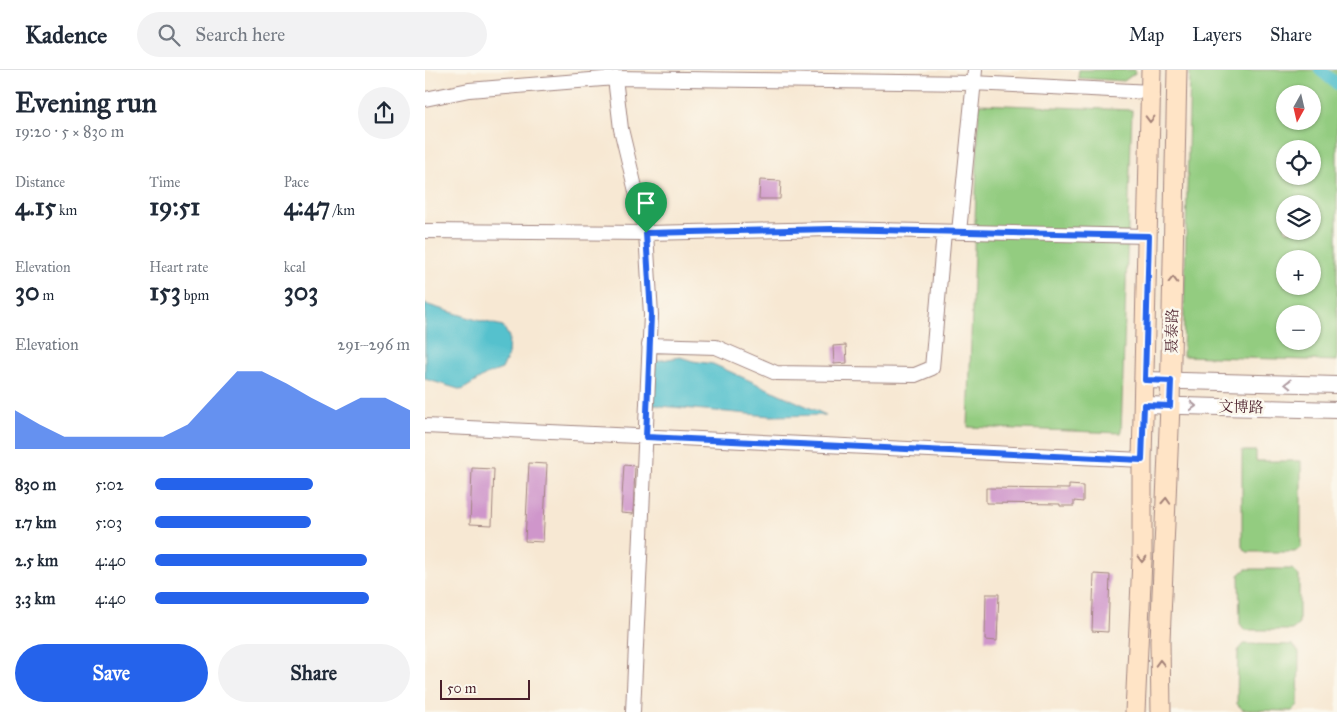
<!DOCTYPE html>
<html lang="en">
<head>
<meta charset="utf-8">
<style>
  body { margin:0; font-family:"IM FELL Great Primer","Noto Serif SC",serif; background:#f2f2f3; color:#1f2937; height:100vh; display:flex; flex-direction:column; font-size:19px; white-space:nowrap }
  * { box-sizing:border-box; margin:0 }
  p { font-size:16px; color:#747a83 }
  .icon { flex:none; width:28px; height:28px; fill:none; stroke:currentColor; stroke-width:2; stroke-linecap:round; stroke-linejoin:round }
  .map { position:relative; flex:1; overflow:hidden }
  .details { display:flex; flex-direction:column; background:#fff; width:425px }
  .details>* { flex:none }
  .needle { width:32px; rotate:188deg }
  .tools { position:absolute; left:851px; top:15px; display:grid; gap:10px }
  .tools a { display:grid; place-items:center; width:45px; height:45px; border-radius:50%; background:#fff; box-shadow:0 1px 4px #0004; font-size:25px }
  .scale { position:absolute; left:15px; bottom:12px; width:90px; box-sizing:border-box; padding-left:5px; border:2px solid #4a1f2b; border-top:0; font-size:14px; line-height:18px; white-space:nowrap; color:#4a1f2b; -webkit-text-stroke:4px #fbf7ec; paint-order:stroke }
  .pin { position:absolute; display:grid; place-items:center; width:42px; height:42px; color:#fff; margin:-51px -21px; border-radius:50% 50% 50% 0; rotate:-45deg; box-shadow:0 0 5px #0007 }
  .pin .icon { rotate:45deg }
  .round { display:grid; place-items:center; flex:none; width:52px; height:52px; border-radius:26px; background:#f2f2f3 }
  .overview { display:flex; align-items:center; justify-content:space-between; height:85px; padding:0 15px }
  h1 { font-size:28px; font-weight:800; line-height:38px }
  .stats { display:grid; grid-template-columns:repeat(3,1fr); gap:8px; height:85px; padding:5px 15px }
  .stats div { display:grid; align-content:center }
  .stats b { font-size:25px; font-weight:800 }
  .stats small { font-size:14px; font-weight:400 }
  .stats p { font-size:14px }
  .chart { height:140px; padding:10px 15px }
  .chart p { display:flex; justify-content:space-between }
  .chart svg { width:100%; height:90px; margin-top:5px; fill:#2563eb; opacity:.7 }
  .cta { display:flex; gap:10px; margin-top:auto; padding:10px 15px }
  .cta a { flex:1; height:58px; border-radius:30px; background:#2563eb; color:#fff; font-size:20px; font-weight:800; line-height:58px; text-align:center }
  .cta a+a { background:#f2f2f3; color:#1f2937 }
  ul { padding:0 15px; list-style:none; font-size:16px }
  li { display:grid; grid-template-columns:80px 60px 1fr; align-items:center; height:38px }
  li i { height:12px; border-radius:6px; background:#2563eb }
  header { display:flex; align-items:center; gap:30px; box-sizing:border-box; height:70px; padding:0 25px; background:#fff; border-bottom:1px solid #e0e1e3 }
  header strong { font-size:24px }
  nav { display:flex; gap:28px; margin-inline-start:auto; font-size:18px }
  .search { width:350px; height:45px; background:#f2f2f3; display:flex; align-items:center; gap:12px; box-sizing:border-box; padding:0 18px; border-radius:28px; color:#747a83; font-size:19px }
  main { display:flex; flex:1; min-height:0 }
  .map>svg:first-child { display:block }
  .green { fill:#93cc80; stroke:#6e7656; fill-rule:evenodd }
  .water { fill:#54c1cd; stroke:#4f707c }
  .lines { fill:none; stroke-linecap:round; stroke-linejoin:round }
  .canal { stroke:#54c1cd; stroke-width:12 }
  .building { fill:#cf96cb }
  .minor-casing { stroke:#a0847f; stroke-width:16 }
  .tertiary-casing { stroke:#a0847f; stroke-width:18 }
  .secondary-casing { stroke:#a0847f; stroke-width:21 }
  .minor { stroke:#fff; stroke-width:14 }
  .tertiary { stroke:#fff; stroke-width:16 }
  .secondary { stroke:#ffe4c6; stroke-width:19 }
  .oneway { stroke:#a48278 }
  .oneway2 { stroke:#ae9aa0 }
  .route-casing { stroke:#fff; stroke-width:10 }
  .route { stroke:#2563eb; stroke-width:6 }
  .labels { text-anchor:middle; stroke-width:5; stroke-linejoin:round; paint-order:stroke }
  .street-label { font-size:15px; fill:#4a1f2b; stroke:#fbf7ec }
</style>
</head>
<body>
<header>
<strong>Kadence</strong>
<div class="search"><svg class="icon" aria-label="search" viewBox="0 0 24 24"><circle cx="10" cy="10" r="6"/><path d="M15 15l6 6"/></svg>Search here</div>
<nav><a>Map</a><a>Layers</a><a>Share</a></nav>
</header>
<main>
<section class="details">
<div class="overview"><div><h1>Evening run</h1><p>19:20 · 5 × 830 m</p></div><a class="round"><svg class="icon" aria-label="share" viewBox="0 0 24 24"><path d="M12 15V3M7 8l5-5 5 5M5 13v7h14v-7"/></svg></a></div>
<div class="stats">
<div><p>Distance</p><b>4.15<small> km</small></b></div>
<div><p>Time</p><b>19:51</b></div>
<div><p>Pace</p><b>4:47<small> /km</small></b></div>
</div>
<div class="stats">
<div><p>Elevation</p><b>30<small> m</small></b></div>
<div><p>Heart rate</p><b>153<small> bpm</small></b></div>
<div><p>kcal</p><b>303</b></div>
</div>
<div class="chart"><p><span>Elevation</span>291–296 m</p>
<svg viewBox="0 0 160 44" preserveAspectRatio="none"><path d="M0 44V25L10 32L20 38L30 38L40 38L50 38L60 38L70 32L80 19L90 6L100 6L110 12L120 19L130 25L140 19L150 19L160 25V44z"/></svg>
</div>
<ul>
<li><b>830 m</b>5:02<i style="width:62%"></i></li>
<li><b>1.7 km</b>5:03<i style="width:61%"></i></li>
<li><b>2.5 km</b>4:40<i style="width:83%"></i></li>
<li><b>3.3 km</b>4:40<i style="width:84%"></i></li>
</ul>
<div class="cta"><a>Save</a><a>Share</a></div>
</section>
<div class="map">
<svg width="912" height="642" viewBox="0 0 912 642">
  <rect width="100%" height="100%" fill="#fbf7ec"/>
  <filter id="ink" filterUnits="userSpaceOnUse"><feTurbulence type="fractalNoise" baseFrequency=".02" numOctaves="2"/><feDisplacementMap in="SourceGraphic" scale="10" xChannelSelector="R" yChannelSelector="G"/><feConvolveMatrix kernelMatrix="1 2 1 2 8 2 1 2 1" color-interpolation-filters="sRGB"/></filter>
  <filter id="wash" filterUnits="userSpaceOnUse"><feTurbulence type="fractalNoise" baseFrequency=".0096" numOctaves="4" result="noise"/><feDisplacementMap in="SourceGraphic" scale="20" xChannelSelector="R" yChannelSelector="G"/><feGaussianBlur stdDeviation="1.12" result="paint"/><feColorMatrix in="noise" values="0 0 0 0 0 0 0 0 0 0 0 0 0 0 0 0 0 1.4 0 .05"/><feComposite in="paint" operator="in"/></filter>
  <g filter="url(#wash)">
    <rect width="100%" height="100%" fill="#f7e8d3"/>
    <!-- green -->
    <path class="green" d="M654,0H710V3L699,11L653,8Z
      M765,0H912V291L758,286ZM860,24H888V51H860ZM860,79H888V106H860ZM860,134H888V161H860ZM860,189H888V216H860ZM860,244H888V271H860Z
      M554,34L707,40L696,363L543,357Z
      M817,381H831V391H876V477L870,482H822L817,477Z
      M821,499H867L874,506V554L867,560H820L815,554L814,505Z
      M819,574L868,575L874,582L873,635L867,641L818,640L812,634L813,581Z"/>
    <!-- water -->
    <path class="water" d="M0,234L52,250L78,256L84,267L83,286L77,299L61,305L37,320L0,309Z
      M255,287L268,291L288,294L401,345L345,346L236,336L228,334L227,327L231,291Z"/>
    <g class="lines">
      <!-- canal -->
      <path class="canal" d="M895,0L912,14"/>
    </g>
    <g id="blocks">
      <!-- building -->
      <path class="building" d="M335,110L356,111L355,129H334Z
        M421,275L422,293L409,294L408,276Z
        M104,393L122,394L118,472L100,471Z
        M199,395L210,396L208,444L196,443Z
        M47,398L69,399L67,455L45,454Z
        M644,415L658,416V432L649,431V436H635V434L561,433V418L644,419Z
        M669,504L685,505L683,562L667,561Z
        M561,524H574L572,571L560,570Z"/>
    </g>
  </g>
  <g filter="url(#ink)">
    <use href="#blocks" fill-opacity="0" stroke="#a0847f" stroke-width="1"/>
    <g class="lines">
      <!-- minor casing -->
      <g class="minor-casing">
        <path id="minor" d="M190,8L196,59L221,163L226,245L208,642
          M0,29L44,20L190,8L548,13L726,22
          M0,161L221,163L407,159L724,166
          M534,162L550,0
          M224,275L291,277L351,303L490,305L507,298L519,162
          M0,356L717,390"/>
      </g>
      <!-- tertiary casing -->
      <g class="tertiary-casing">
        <path id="tertiary" d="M720,310L912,315
          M719,335L912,340"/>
      </g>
      <!-- secondary casing -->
      <g class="secondary-casing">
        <path id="secondary" d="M710,642L717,490V390L726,0
          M736,642L735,571L745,336L752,0"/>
      </g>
      <!-- minor -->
      <use href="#minor" class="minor"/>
      <!-- tertiary -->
      <use href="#tertiary" class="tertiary"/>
      <!-- secondary -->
      <use href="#secondary" class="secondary"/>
    </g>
    <!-- one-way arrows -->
    <defs><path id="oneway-chevron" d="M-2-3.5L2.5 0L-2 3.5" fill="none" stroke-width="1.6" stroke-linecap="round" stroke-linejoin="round" transform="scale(1.25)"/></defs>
    <g class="oneway">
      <use href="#oneway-chevron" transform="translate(725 49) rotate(91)"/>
      <use href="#oneway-chevron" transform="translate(748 210) rotate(-89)"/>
      <use href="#oneway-chevron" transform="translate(741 431) rotate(-87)"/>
      <use href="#oneway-chevron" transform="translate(717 489) rotate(91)"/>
      <use href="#oneway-chevron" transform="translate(735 593) rotate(-91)"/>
    </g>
    <g class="oneway2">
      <use href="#oneway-chevron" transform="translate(863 314) rotate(-179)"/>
      <use href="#oneway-chevron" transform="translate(768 336) rotate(2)"/>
    </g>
  </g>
  <g class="lines" filter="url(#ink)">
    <!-- route casing -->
    <g class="route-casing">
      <path id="route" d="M407,159L724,166L720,310L746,311L745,336L719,335L717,390L221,367L226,245L221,163Z"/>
    </g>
    <!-- route -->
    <use href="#route" class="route"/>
  </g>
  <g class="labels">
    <!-- street labels -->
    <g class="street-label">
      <text transform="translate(747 261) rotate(-89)" y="5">聂泰路</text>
      <text transform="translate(816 337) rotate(1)" y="5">文博路</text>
    </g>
  </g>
</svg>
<div class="tools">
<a><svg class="needle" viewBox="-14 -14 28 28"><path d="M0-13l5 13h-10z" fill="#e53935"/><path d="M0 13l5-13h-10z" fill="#747a83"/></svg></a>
<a><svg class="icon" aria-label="locate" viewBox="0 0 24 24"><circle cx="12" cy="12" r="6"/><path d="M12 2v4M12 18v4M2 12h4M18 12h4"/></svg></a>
<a><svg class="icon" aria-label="layers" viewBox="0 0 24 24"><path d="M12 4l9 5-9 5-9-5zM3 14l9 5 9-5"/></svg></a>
<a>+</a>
<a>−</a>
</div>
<div class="scale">50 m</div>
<div class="pin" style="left:221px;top:163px;background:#1e9e55"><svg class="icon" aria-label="arrive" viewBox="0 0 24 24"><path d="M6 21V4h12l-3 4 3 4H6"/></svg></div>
</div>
</main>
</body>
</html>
